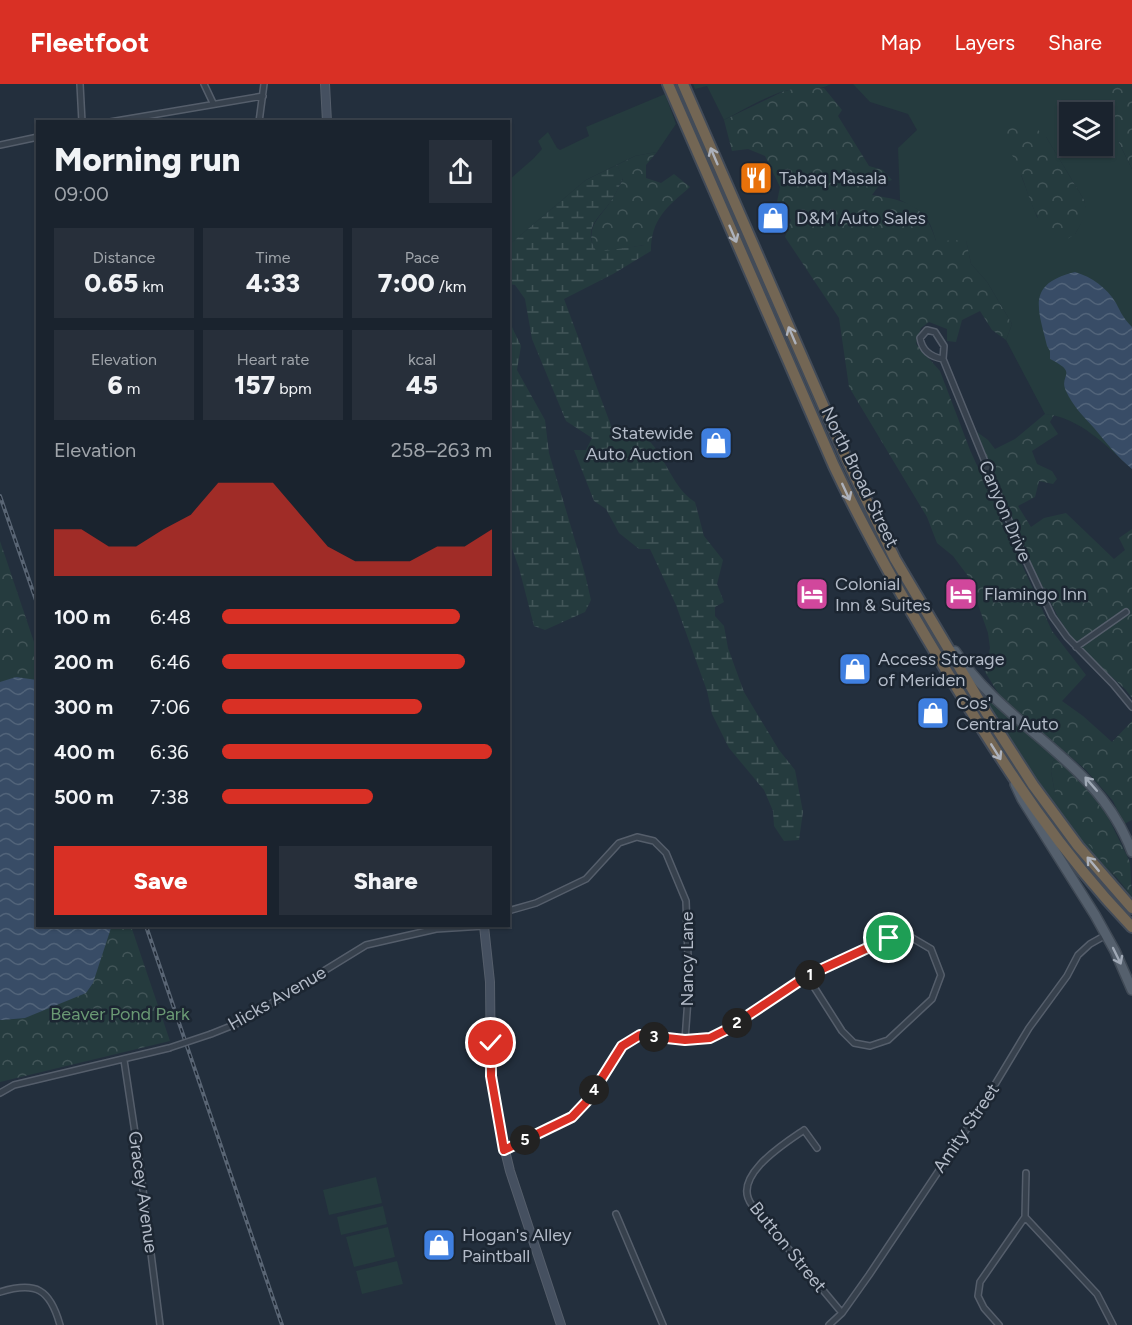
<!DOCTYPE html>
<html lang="en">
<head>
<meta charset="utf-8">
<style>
  body { margin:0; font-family:Figtree,sans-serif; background:#272f3a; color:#f1f3f6; height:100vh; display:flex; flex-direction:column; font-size:22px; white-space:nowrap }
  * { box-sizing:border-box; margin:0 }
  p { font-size:20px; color:#9fa4aa }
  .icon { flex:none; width:33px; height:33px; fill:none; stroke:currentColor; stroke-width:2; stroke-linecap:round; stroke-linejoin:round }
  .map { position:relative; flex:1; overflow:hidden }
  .drawer { position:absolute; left:36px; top:36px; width:474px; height:807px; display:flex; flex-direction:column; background:#1a232e; border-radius:0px; box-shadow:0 2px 4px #0004,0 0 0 2px #38404a }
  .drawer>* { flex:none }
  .buttons { position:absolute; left:1059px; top:18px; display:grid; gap:12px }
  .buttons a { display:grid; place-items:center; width:54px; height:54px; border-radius:0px; background:#1a232e; box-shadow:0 2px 4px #0004,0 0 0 2px #38404a; font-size:30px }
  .pin { position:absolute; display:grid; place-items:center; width:51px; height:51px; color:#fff; margin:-26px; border:3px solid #fff; border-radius:50%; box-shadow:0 2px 6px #0007 }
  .km { position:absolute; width:30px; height:30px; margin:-15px; border-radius:50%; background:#222; color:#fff; font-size:16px; line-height:30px; text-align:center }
  .round { display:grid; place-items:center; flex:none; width:63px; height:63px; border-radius:0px; background:#272f3a }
  .summary { display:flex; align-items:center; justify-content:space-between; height:102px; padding:0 18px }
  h1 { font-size:33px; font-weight:800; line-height:45px }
  .stats { display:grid; grid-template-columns:repeat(3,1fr); gap:9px; height:102px; padding:6px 18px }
  .stats div { display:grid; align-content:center; border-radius:0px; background:#272f3a; text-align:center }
  .stats b { font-size:26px; font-weight:800 }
  .stats small { font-size:16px; font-weight:400 }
  .stats p { font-size:16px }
  .chart { height:168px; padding:12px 18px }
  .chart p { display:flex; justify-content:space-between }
  .chart svg { width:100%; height:108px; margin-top:6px; fill:#d93025; opacity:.7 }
  .cta { display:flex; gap:12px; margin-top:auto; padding:12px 18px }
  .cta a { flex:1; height:69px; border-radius:0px; background:#d93025; color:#fff; font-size:24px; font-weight:800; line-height:69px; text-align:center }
  .cta a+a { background:#272f3a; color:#f1f3f6 }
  ul { padding:0 18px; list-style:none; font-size:20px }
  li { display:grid; grid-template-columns:96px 72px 1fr; align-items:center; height:45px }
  li i { height:15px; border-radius:8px; background:#d93025 }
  header { display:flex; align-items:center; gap:36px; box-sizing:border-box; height:84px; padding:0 30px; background:#d93025; color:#fff }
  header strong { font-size:28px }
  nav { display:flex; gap:33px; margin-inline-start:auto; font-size:21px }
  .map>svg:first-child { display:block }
  .green { fill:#253b3e; fill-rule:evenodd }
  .forest { fill:url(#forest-crowns) }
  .wetland { fill:url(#wetland-marsh) }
  .water { fill:url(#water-waves) }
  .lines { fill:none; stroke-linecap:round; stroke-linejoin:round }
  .street-casing { stroke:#555e6b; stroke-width:8 }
  .secondary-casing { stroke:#555e6b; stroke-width:10 }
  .primary-casing { stroke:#404a56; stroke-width:12 }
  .highway-casing { stroke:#424b58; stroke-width:14 }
  .street { stroke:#37414d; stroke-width:5 }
  .secondary { stroke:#455060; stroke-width:8 }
  .primary { stroke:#55606d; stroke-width:9 }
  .highway { stroke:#736654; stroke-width:10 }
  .rail-casing { stroke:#596574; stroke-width:4 }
  .rail { stroke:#1c2632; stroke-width:1.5; stroke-dasharray:4.5; stroke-linecap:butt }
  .street-bridge-casing { stroke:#555e6b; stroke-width:8; stroke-linecap:butt }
  .street-bridge { stroke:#37414d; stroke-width:5 }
  .oneway { stroke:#adb2bc }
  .oneway2 { stroke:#a0a9b6 }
  .route-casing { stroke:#fff; stroke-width:12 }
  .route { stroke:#d93025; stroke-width:8 }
  .labels { text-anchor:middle; stroke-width:5; stroke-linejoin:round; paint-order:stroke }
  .poi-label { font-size:18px; fill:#b3bbc8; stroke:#1c2632; text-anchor:start }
  .street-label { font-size:18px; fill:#b3bbc8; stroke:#1c2632 }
  .park-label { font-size:18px; fill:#6a9974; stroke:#1c2632 }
</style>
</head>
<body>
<header>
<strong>Fleetfoot</strong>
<nav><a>Map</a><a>Layers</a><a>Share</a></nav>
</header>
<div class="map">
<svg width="1132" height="1241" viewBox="0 0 1132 1241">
  <defs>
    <pattern id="forest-crowns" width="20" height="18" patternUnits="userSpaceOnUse" patternTransform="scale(1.5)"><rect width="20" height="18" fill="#253b3e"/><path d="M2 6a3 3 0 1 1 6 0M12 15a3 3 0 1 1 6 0" fill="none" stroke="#425558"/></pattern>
    <pattern id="wetland-marsh" width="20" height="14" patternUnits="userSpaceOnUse" patternTransform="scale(1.5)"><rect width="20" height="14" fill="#253b3e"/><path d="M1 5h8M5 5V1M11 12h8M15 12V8" fill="none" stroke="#425558"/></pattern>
    <pattern id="water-waves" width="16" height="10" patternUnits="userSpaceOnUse" patternTransform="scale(1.5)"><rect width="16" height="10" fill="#384c66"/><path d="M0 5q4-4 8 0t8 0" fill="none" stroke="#52647a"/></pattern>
  </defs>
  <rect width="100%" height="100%" fill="#232f3d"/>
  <!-- green -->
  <path class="green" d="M693,0H831C817,8 800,2 785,7C764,13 744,26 724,36L707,2L695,5Z
    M853,0H1132L1118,57L1132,85V385C1106,362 1081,334 1045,330L1006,256L1012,240L987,198L971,180L966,157H936C928,130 924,129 900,116L898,64L917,46L908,30L870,18ZM1070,28H1102V62H1070ZM1046,53L1084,116L1086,129L1075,150L1037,133L1021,91Z
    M665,10L676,40L657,68L635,72L586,96L509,161V96L534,74L542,65L538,57L548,48L557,64L560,66L589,52L586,43Z
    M986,610L1057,675L1053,677L1051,687L1055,709L1117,796L1132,812V816C1114,796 1096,777 1079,756C1044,711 1012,663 983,613Z
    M376,1093L382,1119L329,1131L323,1106Z
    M383,1122L387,1140L341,1151L337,1133Z
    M388,1143L395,1173L354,1183L346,1153Z
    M397,1177L403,1200L362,1210L356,1187Z"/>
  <!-- forest -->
  <path class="forest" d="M1090,0H1132V85Z
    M796,4H824L842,26L838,32L869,82L883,86L892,96L880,100L872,111C907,117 925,120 936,157L966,156L971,180L987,198L1012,240L1006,256L992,246L980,227L962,236L956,258L947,257V245L929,238L921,244L916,260L940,287L970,366L1052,547L1086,591L1062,617L1083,632L1112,658L1132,637V736L1124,740L1113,717L1086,686L1000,612L985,588L990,564L988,549L968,492L953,472L937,459L927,433L849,303L839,234L785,153L791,136L777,118L780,103L765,72L748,65L732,67L724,36L782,8Z
    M1007,34L1029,38L1046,53L1084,116L1087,129L1075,150L1064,157C1037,148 1031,116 1022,93C1016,77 1007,62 1000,46Z
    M657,68L646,81V94L661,99L674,90L690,103C667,123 651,135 651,167L646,170L644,161L597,169C582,145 600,134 611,117C616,110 619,102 623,95L617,81L635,72Z
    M1045,330L1054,331L1050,338L1058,350L1032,367L1037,380L1052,387L1057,395L1053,400L1039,397L1035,413L1018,422L1031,443L1044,434L1066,429L1114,475L1125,466L1119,454L1132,445V614L1125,605L1076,560L1058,533L1028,473L977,348L988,356L995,365L1015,355Z
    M0,457L37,567L38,842H131L170,957L0,998Z
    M1057,675L1102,721L1130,778L1132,812L1064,731L1055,709L1051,687L1053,677Z"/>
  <!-- wetland -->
  <path class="wetland" d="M617,81L623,94C619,102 616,110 611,117C600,133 581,145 597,168L645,161L646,170L613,190L564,215L616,355L639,349C665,364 669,402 695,418L704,452L723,476L717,500L724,518L715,523V532L724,542L728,564L744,608L779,666L795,686L803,728L799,756L784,757L774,742L773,727L764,706L729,664L712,630L707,607L676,521L650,465H639L619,449L606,425L594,417L574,366H586L592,354L566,337L532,255L525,215L515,201L509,200V161L586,96Z
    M509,241L512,243L521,262L517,286L545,336L549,369L585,490L591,516L585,528L545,546L534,542L519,484L509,456Z"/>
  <!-- water -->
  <path class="water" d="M1075,188C1092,193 1107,204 1116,219C1121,229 1124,235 1132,243V385C1117,373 1106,358 1094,344C1083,332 1073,322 1066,307C1058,290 1080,290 1050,275V267L1047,262C1038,224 1026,200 1075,188Z
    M16,593L37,596L38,842H111V844L93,899L86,909L25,934L2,936H0V598Z"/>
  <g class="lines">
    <!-- street casing -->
    <g class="street-casing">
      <path id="street" d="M80,0L82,38
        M204,0L213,19
        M110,38L263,12
        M259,38L264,0
        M0,61L38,53
        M943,275C931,273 922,267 920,254L927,246L935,248L944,262L943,275L1021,466L1052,532L1067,553L1113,600L1132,623
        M1076,563L1126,528
        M508,827L536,819L586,795L619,759L637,753L654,757L666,769L686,817L689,901L685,956
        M211,950L241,938L366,861L436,845L484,842
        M124,976L140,1082L160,1241
        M0,1009L14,1001L169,964
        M817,1064L804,1046C785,1059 730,1093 752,1121L842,1229
        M504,1066L571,1033L588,1016L622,961L640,951L685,956L710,954L726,946L807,892L889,854L909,852L931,865L941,891L932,915L888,956L870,962L854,959L842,947L807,892
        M616,1130L663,1241
        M1025,1133L1097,1210L1113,1241
        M0,1208C36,1197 50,1205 60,1241
        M829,1241L842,1229L869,1191L982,1022L1029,944L1067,892L1078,871L1090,860L1106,851
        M999,1241L984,1224L978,1212L980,1198L1025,1133L1026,1089"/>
    </g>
    <!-- secondary casing -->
    <g class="secondary-casing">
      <path id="secondary" d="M325,0L327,38
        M484,842L490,898L491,992L500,1046L510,1087L561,1241"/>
    </g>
    <!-- primary casing -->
    <g class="primary-casing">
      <path id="primary" d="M955,567C1006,645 1097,675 1132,768
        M1015,700L1022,715L1095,831L1115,867L1132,906"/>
    </g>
    <!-- highway casing -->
    <g class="highway-casing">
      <path id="highway" d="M668,0L834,382C870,458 911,529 955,601C1008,688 1061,769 1132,843
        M683,0L847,376L895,475L986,628L1033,701L1078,762L1132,824"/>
    </g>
    <!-- street -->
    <use href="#street" class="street"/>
    <!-- secondary -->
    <use href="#secondary" class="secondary"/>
    <!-- primary -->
    <use href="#primary" class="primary"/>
    <!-- highway -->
    <use href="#highway" class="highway"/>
    <!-- rail casing -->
    <g class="rail-casing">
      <path id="rail" d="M0,412L38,522
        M146,842L282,1241"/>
    </g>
    <!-- rail -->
    <use href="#rail" class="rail"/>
    <!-- street-bridge casing -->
    <g class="street-bridge-casing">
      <path id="street-bridge" d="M169,964L211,950"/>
    </g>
    <!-- street-bridge -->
    <use href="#street-bridge" class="street-bridge"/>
  </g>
  <!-- one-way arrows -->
  <defs><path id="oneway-shaft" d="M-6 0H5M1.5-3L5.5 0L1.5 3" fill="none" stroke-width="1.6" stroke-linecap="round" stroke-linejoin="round" transform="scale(1.5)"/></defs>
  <g class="oneway">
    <use href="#oneway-shaft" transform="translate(714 72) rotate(-113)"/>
    <use href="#oneway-shaft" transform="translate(733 150) rotate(67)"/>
    <use href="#oneway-shaft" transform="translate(792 251) rotate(-113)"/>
    <use href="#oneway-shaft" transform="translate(846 408) rotate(65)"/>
    <use href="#oneway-shaft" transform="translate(996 668) rotate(58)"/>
    <use href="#oneway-shaft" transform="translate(1093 780) rotate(-130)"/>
  </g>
  <g class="oneway2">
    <use href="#oneway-shaft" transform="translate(1091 700) rotate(-131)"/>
    <use href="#oneway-shaft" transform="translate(1117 872) rotate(64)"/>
  </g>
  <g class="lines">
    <!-- route casing -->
    <g class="route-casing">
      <path id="route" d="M491,959V992L504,1066L572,1033L588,1016L622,962L640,951L685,956L710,954L726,946L807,892L889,854"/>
    </g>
    <!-- route -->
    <use href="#route" class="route"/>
  </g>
  <!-- icons -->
  <defs>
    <g id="restaurant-square" transform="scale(1.725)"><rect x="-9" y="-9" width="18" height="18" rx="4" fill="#e8710a" stroke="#1c2632"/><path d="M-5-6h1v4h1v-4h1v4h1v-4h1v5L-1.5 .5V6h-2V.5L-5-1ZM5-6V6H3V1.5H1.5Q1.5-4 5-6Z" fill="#fff"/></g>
    <g id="shop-square" transform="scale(1.725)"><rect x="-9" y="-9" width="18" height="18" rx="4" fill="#3f7fe0" stroke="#1c2632"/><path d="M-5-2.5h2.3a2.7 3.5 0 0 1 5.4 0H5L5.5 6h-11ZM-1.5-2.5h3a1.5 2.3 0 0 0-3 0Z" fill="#fff"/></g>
    <g id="hotel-square" transform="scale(1.725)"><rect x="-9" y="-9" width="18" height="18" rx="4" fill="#d1479c" stroke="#1c2632"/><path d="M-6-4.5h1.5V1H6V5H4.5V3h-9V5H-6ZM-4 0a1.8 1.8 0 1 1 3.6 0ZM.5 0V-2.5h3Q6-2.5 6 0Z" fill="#fff"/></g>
  </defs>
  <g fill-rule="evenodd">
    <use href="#restaurant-square" x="756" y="94"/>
    <use href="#shop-square" x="773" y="134"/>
    <use href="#shop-square" x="716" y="359"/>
    <use href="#hotel-square" x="812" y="510"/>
    <use href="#hotel-square" x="961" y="510"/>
    <use href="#shop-square" x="855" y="585"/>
    <use href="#shop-square" x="933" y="629"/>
    <use href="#shop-square" x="439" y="1161"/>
  </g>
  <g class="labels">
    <!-- poi labels -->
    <g class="poi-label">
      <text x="779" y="100">Tabaq Masala</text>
      <text x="796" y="140">D&amp;M Auto Sales</text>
      <text x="693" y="355" text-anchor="end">Statewide<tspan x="693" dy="21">Auto Auction</tspan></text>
      <text x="835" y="506">Colonial<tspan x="835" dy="21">Inn &amp; Suites</tspan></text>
      <text x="984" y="516">Flamingo Inn</text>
      <text x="878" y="581">Access Storage<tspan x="878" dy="21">of Meriden</tspan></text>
      <text x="956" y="625">Cos'<tspan x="956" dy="21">Central Auto</tspan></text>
      <text x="462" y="1157">Hogan's Alley<tspan x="462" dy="21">Paintball</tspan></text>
    </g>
    <!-- street labels -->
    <g class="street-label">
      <text transform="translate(860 393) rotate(64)" y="6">North Broad Street</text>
      <text transform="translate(1005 427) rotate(67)" y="6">Canyon Drive</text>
      <text transform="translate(687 875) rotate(-90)" y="6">Nancy Lane</text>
      <text transform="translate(277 914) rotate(-30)" y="6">Hicks Avenue</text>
      <text transform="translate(966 1044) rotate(-56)" y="6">Amity Street</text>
      <text transform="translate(143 1108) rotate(82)" y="6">Gracey Avenue</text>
      <text transform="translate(788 1163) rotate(51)" y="6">Button Street</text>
    </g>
    <!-- park labels -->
    <g class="park-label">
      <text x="120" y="936">Beaver Pond Park</text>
    </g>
  </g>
</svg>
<div class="buttons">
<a><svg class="icon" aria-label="layers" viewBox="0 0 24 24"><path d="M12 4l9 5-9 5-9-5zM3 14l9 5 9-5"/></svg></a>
</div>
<div class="pin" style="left:889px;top:854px;background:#1e9e55"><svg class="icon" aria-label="arrive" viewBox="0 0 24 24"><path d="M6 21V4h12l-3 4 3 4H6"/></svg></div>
<div class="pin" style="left:491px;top:959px;background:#d93025"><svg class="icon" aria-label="check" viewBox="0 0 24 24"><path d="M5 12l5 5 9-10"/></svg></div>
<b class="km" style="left:810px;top:891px">1</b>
<b class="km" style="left:737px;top:939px">2</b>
<b class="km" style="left:654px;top:953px">3</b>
<b class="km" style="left:594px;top:1006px">4</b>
<b class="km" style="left:525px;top:1056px">5</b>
<section class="drawer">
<div class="summary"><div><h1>Morning run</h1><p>09:00</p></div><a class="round"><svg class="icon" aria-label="share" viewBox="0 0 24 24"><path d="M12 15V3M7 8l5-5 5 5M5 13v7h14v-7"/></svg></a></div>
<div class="stats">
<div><p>Distance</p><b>0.65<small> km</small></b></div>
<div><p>Time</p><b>4:33</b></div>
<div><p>Pace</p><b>7:00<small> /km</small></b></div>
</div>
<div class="stats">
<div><p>Elevation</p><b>6<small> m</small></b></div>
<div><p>Heart rate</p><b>157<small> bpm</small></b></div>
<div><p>kcal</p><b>45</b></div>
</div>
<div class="chart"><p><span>Elevation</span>258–263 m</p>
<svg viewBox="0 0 160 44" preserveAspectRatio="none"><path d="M0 44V25L10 25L20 32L30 32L40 25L50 19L60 6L70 6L80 6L90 19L100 32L110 38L120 38L130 38L140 32L150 32L160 25V44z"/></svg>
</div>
<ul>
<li><b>100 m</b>6:48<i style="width:88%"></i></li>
<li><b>200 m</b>6:46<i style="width:90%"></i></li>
<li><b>300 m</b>7:06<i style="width:74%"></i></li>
<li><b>400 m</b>6:36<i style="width:100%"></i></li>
<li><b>500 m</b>7:38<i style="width:56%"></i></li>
</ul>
<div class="cta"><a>Save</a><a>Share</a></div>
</section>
</div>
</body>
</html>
